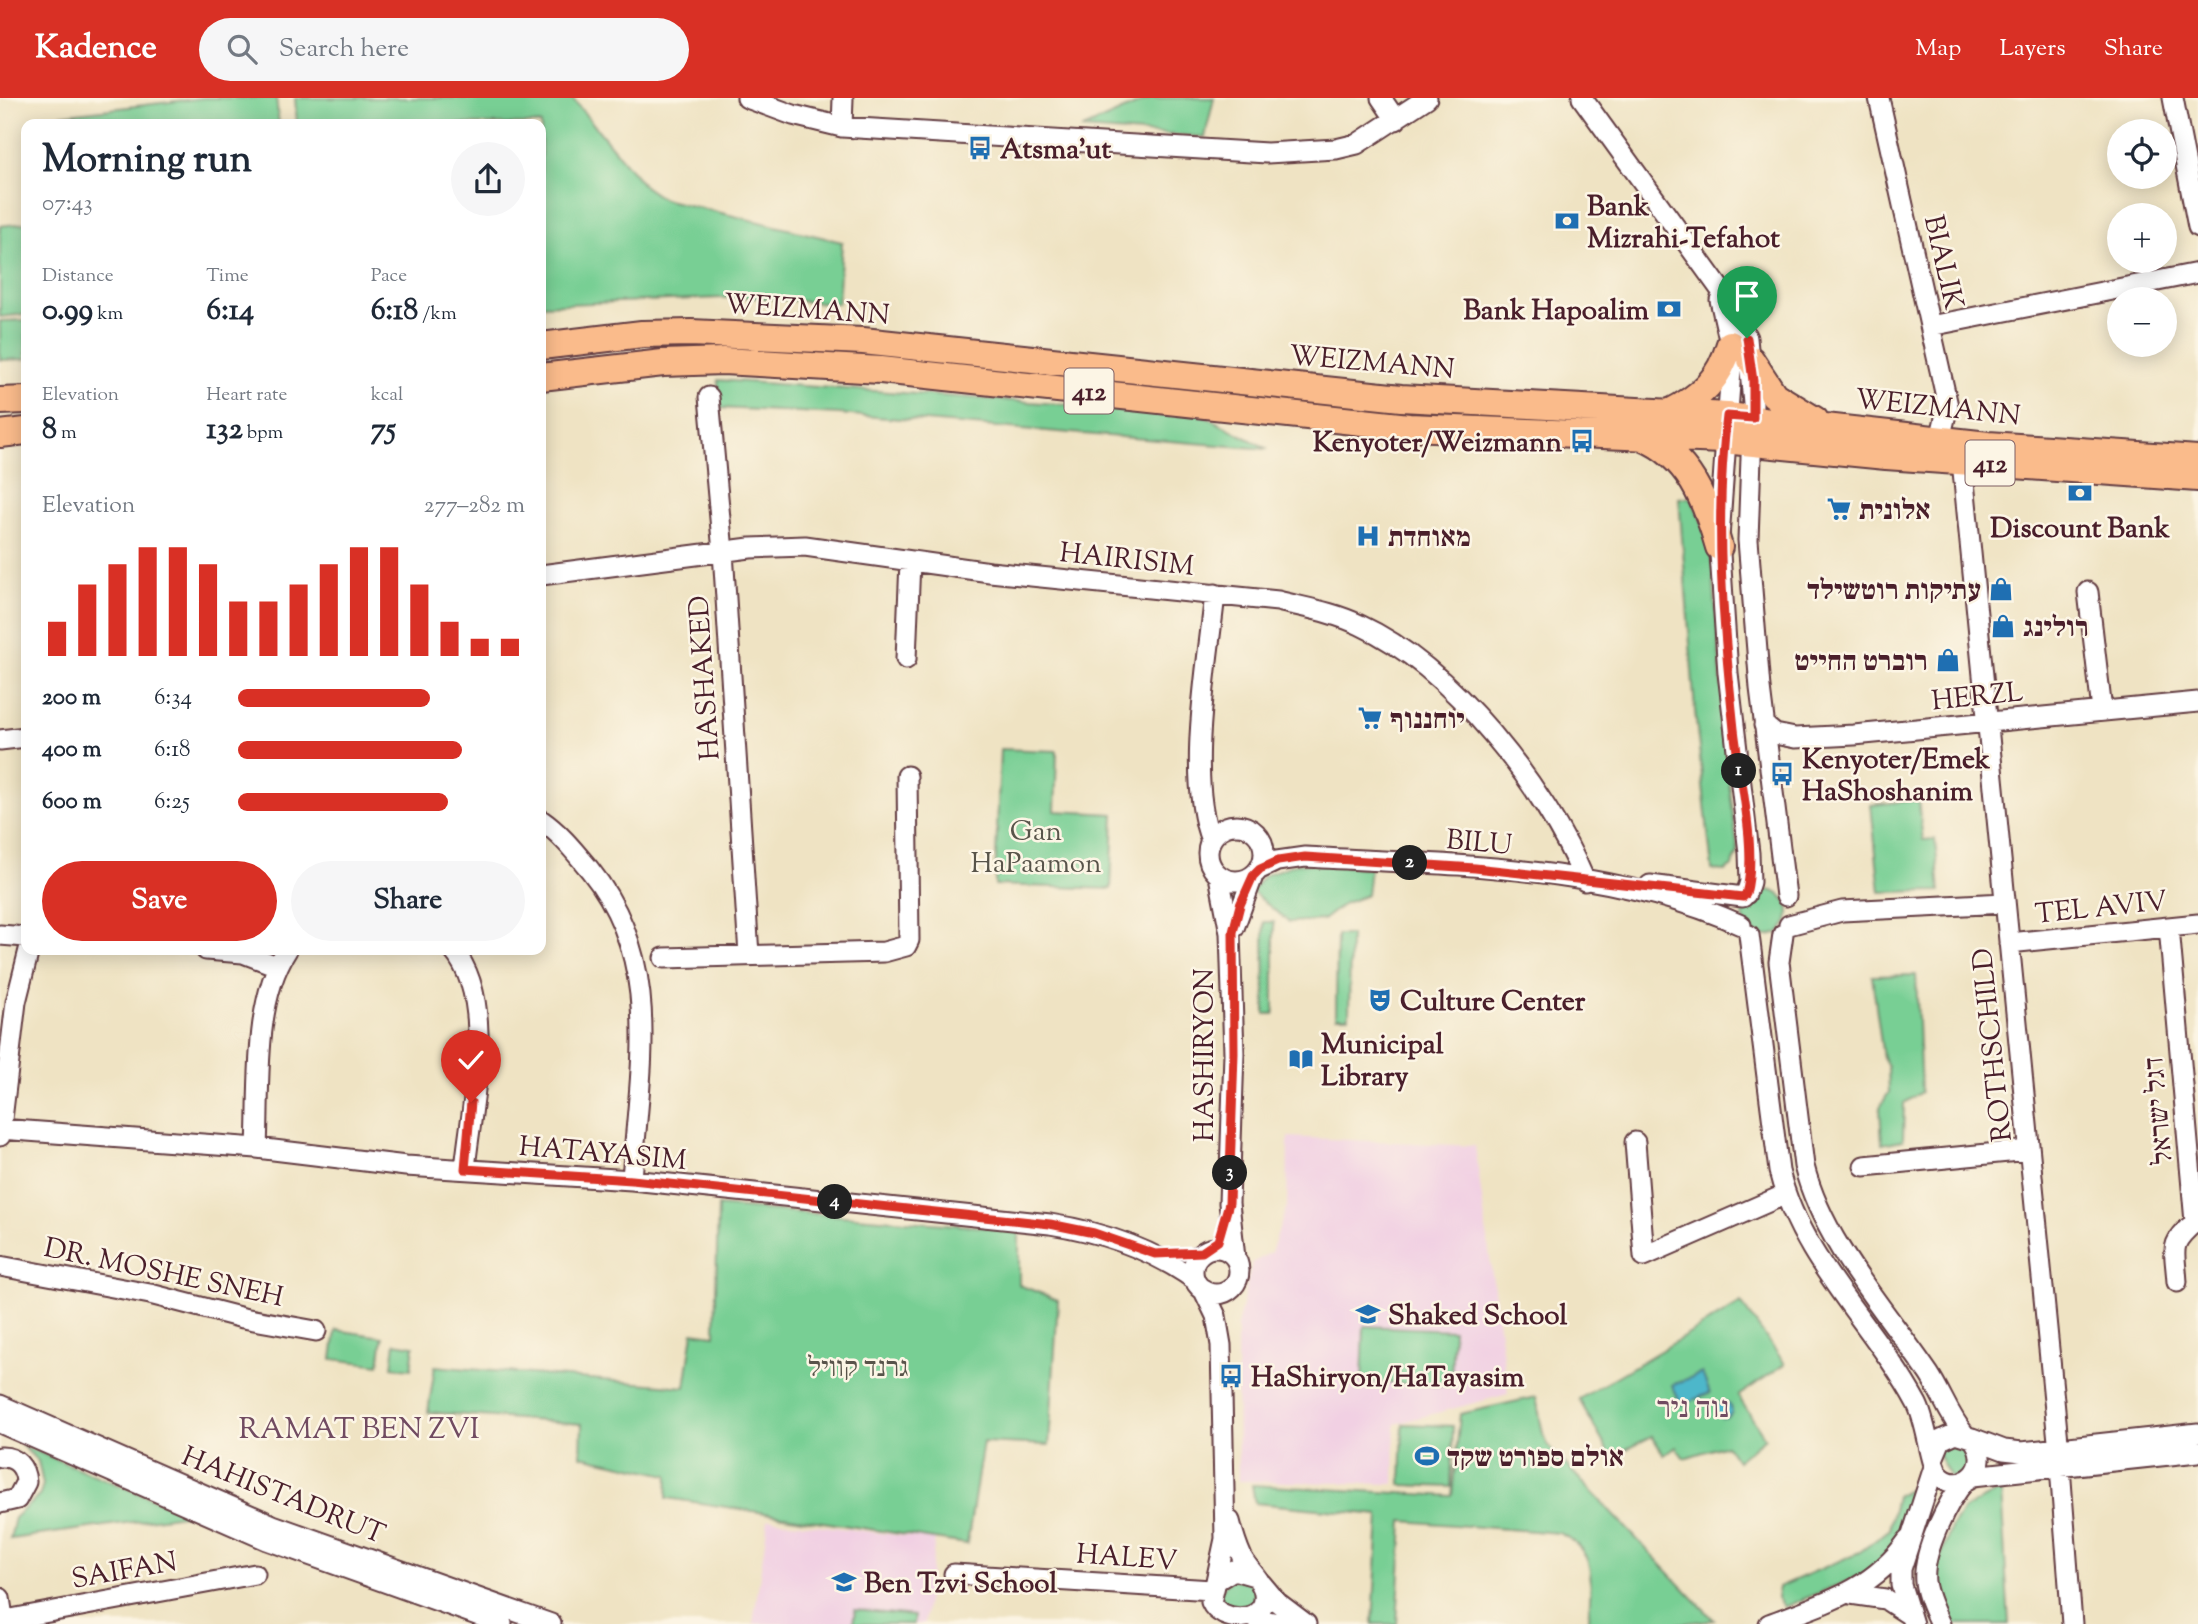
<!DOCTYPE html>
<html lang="en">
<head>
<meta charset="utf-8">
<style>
  body { margin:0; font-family:"Sorts Mill Goudy","Frank Ruhl Libre",serif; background:#f6f6f7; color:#1f2937; height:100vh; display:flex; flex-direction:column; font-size:26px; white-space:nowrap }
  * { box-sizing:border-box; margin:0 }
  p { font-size:23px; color:#747a83 }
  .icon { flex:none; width:38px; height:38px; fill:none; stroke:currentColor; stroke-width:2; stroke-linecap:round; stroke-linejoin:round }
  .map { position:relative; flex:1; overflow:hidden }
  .sheet { position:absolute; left:21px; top:21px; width:525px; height:836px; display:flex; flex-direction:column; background:#fff; border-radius:14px; box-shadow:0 4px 18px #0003 }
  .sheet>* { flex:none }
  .controls { position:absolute; left:2107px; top:21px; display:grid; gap:14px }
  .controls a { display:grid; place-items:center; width:70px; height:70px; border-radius:50%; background:#fff; box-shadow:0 4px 18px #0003; font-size:35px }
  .pin { position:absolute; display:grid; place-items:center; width:60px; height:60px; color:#fff; margin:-72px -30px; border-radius:50% 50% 50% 0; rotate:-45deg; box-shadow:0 0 7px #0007 }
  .pin .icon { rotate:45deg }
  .km { position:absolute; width:35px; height:35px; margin:-18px; border-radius:50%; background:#222; color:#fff; font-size:19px; line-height:35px; text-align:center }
  .round { display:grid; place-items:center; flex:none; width:74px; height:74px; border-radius:37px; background:#f6f6f7 }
  .headline { display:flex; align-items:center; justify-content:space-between; height:119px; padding:0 21px }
  h1 { font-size:38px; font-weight:700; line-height:52px }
  .metrics { display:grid; grid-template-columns:repeat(3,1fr); gap:10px; height:119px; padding:7px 21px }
  .metrics div { display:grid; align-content:center }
  .metrics b { font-size:30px; font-weight:700 }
  .metrics small { font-size:19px; font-weight:400 }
  .metrics p { font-size:19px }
  .chart { height:196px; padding:14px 21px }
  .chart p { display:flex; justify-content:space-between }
  .chart svg { width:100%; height:126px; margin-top:7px; stroke:#d93025; stroke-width:6 }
  .button { display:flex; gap:14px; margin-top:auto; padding:14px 21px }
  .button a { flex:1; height:80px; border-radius:42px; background:#d93025; color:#fff; font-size:28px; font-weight:700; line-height:80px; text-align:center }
  .button a+a { background:#f6f6f7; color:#1f2937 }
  ul { padding:0 21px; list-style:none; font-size:23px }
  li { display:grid; grid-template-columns:112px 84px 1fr; align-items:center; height:52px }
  li i { height:18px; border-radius:9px; background:#d93025 }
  header { display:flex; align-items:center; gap:42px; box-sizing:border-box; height:98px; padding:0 35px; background:#d93025; color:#fff }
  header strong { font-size:33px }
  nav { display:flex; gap:38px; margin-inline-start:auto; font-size:24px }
  .search { width:490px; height:63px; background:#f6f6f7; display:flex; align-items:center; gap:18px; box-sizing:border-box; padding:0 24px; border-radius:38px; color:#747a83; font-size:26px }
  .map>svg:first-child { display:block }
  .built { fill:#f1d0e3 }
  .green { fill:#78cf94; stroke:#617760; stroke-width:2 }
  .water { fill:#4db7ca; stroke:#4c6b7a; stroke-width:2 }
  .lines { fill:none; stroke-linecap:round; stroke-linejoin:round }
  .minor-casing { stroke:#633c42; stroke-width:23 }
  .major-casing { stroke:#633c42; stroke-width:30 }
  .minor { stroke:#fff; stroke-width:19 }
  .major { stroke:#fabb8b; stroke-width:26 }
  .route-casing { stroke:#fff; stroke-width:14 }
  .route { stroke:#d93025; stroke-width:9 }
  .labels { text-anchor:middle; stroke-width:5; stroke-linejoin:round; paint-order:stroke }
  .shield { fill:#fcf5e5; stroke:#7f5f63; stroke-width:2 }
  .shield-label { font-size:26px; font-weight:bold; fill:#4a1f2b }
  .poi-label { font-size:28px; font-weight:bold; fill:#4a1f2b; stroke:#fcf5e5; text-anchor:start }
  .street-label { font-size:28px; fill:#4a1f2b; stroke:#fcf5e5 }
  .park-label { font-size:28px; fill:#58544a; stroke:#fcf5e5 }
  .neighbourhood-label { font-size:30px; fill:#714b61; stroke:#fcf5e5 }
</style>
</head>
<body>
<header>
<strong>Kadence</strong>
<div class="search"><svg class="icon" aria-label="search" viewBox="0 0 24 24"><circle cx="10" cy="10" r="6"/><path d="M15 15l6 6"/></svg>Search here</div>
<nav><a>Map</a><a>Layers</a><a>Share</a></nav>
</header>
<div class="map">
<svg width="2198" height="1526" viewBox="0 0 2198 1526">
  <rect width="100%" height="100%" fill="#fcf5e5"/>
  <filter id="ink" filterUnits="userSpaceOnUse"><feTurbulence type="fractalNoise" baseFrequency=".0143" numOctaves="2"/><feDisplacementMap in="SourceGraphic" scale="14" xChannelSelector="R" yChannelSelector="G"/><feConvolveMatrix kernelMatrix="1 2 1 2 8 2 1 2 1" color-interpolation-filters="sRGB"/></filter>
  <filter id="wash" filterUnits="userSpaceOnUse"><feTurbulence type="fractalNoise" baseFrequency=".00686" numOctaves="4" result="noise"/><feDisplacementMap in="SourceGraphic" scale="28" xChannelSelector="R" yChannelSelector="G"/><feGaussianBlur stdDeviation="1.57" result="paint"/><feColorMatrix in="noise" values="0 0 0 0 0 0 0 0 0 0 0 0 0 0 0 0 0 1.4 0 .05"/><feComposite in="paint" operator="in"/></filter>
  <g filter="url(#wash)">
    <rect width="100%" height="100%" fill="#efe3c3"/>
    <!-- built -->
    <path class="built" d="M1288,1039L1475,1048L1508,1296L1395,1326L1394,1386L1238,1383L1237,1228L1252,1165L1271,1154L1287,1108Z
      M768,1421L935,1442L924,1526H753Z"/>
    <!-- green -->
    <path class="green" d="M203,0H276L279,26H62L61,17Z
      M295,0H572L644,88L663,101L842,144L838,206L747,199L541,207V26H297Z
      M1151,0H1214L1205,39L1081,31Z
      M26,125V216L0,219V128Z
      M26,222V261L0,262V223Z
      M718,282L1201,316L1268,351L839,316L720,310Z
      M1691,399L1708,438L1713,474L1729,685L1738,754L1732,768L1725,773L1712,772L1695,613L1679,400Z
      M1000,651L1057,653L1055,713L1114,716L1111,791L995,787Z
      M1918,702L1923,742L1935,741L1940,793L1880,794L1871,707Z
      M1298,765L1370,770L1367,797L1345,805L1323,822L1289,824L1251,793L1265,777Z
      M1743 815a23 23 0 1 1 46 0a23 23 0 1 1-46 0Z
      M1264,824H1274V916H1265Z
      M1337,837H1350L1349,919H1336Z
      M1916,877L1921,994L1904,1005L1903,1042L1882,1046L1880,1009L1889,994L1888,969L1883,960L1872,878Z
      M718,1108L1019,1132V1187L1058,1202L1049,1347L983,1344L967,1446L667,1400L668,1377L581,1358L582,1326L428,1314L435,1268L685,1289L693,1234L715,1237Z
      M1741,1205L1785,1266L1738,1298L1765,1340L1737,1363L1726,1347L1684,1360L1676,1349L1664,1357L1652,1338L1611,1359L1579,1301Z
      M1364,1228L1453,1232L1451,1288L1362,1284Z
      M336,1232L383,1239L379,1267L332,1261Z
      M395,1245L414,1248L411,1271L392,1269Z
      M1536,1299L1543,1336L1549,1349L1714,1522L1675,1526H1589C1589,1486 1601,1454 1559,1435L1403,1423L1397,1526H1373L1379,1417L1255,1405L1252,1387L1452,1398L1460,1316Z
      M1403,1326L1453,1328L1451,1389L1401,1387Z
      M1964,1339L1976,1370L1951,1380L1936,1353Z
      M21,1347L190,1416L10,1441L15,1419L40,1397L43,1386L38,1363Z
      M1922,1384L1882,1469L1784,1509L1777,1500L1779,1489L1860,1454L1889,1432L1896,1398Z
      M2001,1392L2009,1526H1949L1936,1493V1471L1952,1428L1964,1411Z
      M1231,1481L1250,1484L1256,1495L1252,1512L1222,1511L1219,1494Z
      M855,1512L914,1518L913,1526H853Z"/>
    <!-- water -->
    <path class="water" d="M1702,1275L1710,1295L1681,1307L1672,1287Z
      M1716 1312a8 8 0 1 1 16 0a8 8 0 1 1-16 0Z"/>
  </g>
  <g filter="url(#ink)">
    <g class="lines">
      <!-- minor casing -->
      <g class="minor-casing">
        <path id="minor" d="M747,0L793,17L842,29L1267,55L1336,51L1357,46L1427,0
          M1381,0L1396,22
          M1582,0L1728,202L1747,240L1753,305L1748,442L1760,590L1786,798
          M1879,0L1948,308L1940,341
          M2173,0L2198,129
          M842,29L843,0
          M1720,202L1730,246L1731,272L1719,440L1728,575L1749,755L1750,784L1746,796
          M1930,228L2198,175
          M709,299L723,454L749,857
          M1962,363L2058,1343L2072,1526
          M541,477L750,450L805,448L990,474L1278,503C1306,510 1333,514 1360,527C1453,570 1546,690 1585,783
          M2088,494L2102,613
          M906,561L910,463
          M1764,627L1775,636L1795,640L1854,637L2198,604
          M0,642L26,639
          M541,722C560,735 575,754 590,772C665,865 639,973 632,1082
          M1208 755a28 28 0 1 1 56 0a28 28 0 1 1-56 0Z
          M1211,742C1186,680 1208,565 1215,496
          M1260,771L1277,763L1305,759C1448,767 1607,766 1741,827
          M1219,778L1230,835L1234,955L1229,1105L1235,1160
          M1650,787L1743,799
          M1789,827L1842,813L2005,805
          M2169,829L2195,1124C2168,1147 2175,1150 2177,1184
          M1234,830L1253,778
          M1783,836L1779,864L1804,1068C1824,1146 1885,1211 1929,1276C1942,1296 1949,1318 1965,1337
          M0,837L26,839
          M1749,837L1779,1073C1801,1163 1874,1226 1917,1306C1927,1325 1930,1366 1939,1377C1961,1400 1996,1368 1972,1340L1956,1335L1941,1342L1933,1361
          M2009,845L2198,826
          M206,852L243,855L277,868
          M453,852C497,903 471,1008 465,1071
          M664,860L884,854L906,848L909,842L907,678
          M0,1031L257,1050L406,1068L632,1082L1050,1126C1102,1134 1152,1151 1195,1182
          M0,1038L16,904L29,852
          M1635,1044L1644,1158L1784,1097
          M257,1050C260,989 253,904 287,852
          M1864,1068L2029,1052
          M1193 1173a23 23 0 1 1 46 0a23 23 0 1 1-46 0Z
          M0,1168L150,1196L243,1220L316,1233
          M1203,1191L1216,1218L1221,1247L1225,1441L1216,1483
          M0,1307L273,1427L551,1526
          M0,1325L267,1442L502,1526
          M1972,1340L2004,1352L2022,1354L2198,1335
          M0,1359C16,1358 25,1369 26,1384L17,1401L0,1405
          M1973,1378L2198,1354
          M1230,1423C1233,1435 1237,1448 1242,1459C1248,1472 1263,1482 1264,1496C1268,1526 1220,1526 1211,1504L1216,1483L1234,1472L1255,1478
          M954,1476L1212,1492
          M1261,1485L1277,1504L1306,1526
          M1851,1496L1885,1501L1908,1516
          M0,1500L4,1526
          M1254,1520L1282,1526
          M0,1523L255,1476
          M1769,1526C1825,1505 1872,1493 1908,1442
          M1913,1526L1901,1487V1471L1934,1369
          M1940,1526C1934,1513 1927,1499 1925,1484C1922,1455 1947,1403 1966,1382"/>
      </g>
      <!-- major casing -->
      <g class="major-casing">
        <path id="major" d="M541,248L642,236L691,235L863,243L1401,300L1727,318L1988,347L2198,361
          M1751,262L1774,297L1815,322
          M541,279L663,265L723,263L881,272L1409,329L1723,342L1886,358L2198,380
          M0,303L26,302
          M1669,315C1701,299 1720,281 1730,246
          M0,336L26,333
          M1642,339C1689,358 1706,403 1719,449"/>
      </g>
      <!-- minor -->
      <use href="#minor" class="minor"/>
      <!-- major -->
      <use href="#major" class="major"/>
    </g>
  </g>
  <g class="lines" filter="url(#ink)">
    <!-- route casing -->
    <g class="route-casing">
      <path id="route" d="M471,1004L465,1071L632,1082L1050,1126L1094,1135L1155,1156L1202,1154L1218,1143L1229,1105L1234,955L1233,834L1240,807L1253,778L1260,771L1278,763L1305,759L1475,770L1743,799L1746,796C1758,753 1739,677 1734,631C1723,527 1714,423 1727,318L1753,320V283L1747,240"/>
    </g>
    <!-- route -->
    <use href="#route" class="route"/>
  </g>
  <!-- icons -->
  <defs>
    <g id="bus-bare" transform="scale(1.89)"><path d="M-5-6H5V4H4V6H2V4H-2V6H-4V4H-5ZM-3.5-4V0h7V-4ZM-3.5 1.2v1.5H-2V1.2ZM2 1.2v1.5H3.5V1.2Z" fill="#1f6fb2" stroke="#fcf5e5" stroke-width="2.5" paint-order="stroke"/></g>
    <g id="bank-bare" transform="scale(1.89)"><path d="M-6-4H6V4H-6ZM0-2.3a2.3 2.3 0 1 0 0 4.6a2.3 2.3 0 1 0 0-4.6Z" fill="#1f6fb2" stroke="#fcf5e5" stroke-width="2.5" paint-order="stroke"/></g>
    <g id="supermarket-bare" transform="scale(1.89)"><path d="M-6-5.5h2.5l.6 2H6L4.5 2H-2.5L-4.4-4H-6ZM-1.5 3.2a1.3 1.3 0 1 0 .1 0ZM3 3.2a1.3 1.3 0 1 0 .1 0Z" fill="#1f6fb2" stroke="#fcf5e5" stroke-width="2.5" paint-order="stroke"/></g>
    <g id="hospital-bare" transform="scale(1.89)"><path d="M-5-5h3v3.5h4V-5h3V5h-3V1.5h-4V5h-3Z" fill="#1f6fb2" stroke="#fcf5e5" stroke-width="2.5" paint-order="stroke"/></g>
    <g id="shop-bare" transform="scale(1.89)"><path d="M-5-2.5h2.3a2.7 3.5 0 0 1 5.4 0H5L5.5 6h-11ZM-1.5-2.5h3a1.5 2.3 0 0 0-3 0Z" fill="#1f6fb2" stroke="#fcf5e5" stroke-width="2.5" paint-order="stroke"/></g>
    <g id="theatre-bare" transform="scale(1.89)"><path d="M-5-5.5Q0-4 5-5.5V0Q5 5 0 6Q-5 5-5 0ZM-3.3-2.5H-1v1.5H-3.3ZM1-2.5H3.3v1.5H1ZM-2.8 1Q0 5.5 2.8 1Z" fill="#1f6fb2" stroke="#fcf5e5" stroke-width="2.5" paint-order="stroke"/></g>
    <g id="library-bare" transform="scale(1.89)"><path d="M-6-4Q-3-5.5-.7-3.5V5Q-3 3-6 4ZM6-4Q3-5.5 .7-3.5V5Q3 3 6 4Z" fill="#1f6fb2" stroke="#fcf5e5" stroke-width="2.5" paint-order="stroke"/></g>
    <g id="school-bare" transform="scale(1.89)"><path d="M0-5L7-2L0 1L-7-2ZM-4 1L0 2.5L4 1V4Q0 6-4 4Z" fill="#1f6fb2" stroke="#fcf5e5" stroke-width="2.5" paint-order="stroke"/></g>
    <g id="stadium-bare" transform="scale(1.89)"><path d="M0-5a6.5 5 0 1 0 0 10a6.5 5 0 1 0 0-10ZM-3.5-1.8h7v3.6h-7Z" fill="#1f6fb2" stroke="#fcf5e5" stroke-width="2.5" paint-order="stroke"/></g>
  </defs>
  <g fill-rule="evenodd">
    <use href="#bus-bare" x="980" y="50"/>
    <use href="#bank-bare" x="1567" y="123"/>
    <use href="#bank-bare" x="1669" y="211"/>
    <use href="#bus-bare" x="1582" y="343"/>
    <use href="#bank-bare" x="2080" y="395"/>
    <use href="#supermarket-bare" x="1839" y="411"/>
    <use href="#hospital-bare" x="1368" y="438"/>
    <use href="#shop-bare" x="2001" y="491"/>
    <use href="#shop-bare" x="2003" y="528"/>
    <use href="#shop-bare" x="1948" y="562"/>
    <use href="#supermarket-bare" x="1370" y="620"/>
    <use href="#bus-bare" x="1782" y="676"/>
    <use href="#theatre-bare" x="1380" y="902"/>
    <use href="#library-bare" x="1301" y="961"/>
    <use href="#school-bare" x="1368" y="1216"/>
    <use href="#bus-bare" x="1231" y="1278"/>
    <use href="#stadium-bare" x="1427" y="1358"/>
    <use href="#school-bare" x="844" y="1484"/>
  </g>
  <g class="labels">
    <!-- shield labels -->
    <g class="shield">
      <rect x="1064.5" y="270.5" width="49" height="45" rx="5"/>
      <rect x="1965.5" y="342.5" width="49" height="45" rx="5"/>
    </g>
    <g class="shield-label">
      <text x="1089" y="302">412</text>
      <text x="1990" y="374">412</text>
    </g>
    <!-- poi labels -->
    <g class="poi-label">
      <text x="1000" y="60">Atsma'ut</text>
      <text x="1587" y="117">Bank<tspan x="1587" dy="32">Mizrahi-Tefahot</tspan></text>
      <text x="1649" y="221" text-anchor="end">Bank Hapoalim</text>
      <text x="1562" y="353" text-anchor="end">Kenyoter/Weizmann</text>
      <text x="1859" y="421">אלונית</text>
      <text x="2080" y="439" text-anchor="middle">Discount Bank</text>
      <text x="1388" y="448">מאוחדת</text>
      <text x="1981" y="501" text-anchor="end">עתיקות רוטשילד</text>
      <text x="2023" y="538">רולינג</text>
      <text x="1928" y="572" text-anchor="end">רוברט החייט</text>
      <text x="1390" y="630">יוחננוף</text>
      <text x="1802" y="670">Kenyoter/Emek<tspan x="1802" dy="32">HaShoshanim</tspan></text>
      <text x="1400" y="912">Culture Center</text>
      <text x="1321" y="955">Municipal<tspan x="1321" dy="32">Library</tspan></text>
      <text x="1388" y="1226">Shaked School</text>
      <text x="1251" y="1288">HaShiryon/HaTayasim</text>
      <text x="1447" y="1368">אולם ספורט שקד</text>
      <text x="864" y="1494">Ben Tzvi School</text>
    </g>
    <!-- street labels -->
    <g class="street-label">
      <text transform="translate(1945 164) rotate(77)" y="10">BIALIK</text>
      <text transform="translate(807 210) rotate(4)" y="10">WEIZMANN</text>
      <text transform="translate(1372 263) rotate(5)" y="10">WEIZMANN</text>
      <text transform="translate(1938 308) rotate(6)" y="10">WEIZMANN</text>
      <text transform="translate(1127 460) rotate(6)" y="10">HAIRISIM</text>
      <text transform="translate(703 580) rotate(-94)" y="10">HASHAKED</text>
      <text transform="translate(1977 597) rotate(-6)" y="10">HERZL</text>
      <text transform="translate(1479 743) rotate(5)" y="10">BILU</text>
      <text transform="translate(2101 808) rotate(-6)" y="10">TEL AVIV</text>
      <text transform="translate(1991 947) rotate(-96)" y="10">ROTHSCHILD</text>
      <text transform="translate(1203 957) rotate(-90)" y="10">HASHIRYON</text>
      <text transform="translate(2157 1013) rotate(-95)" y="10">דגל ישראל</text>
      <text transform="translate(603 1054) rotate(5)" y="10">HATAYASIM</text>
      <text transform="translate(164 1173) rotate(12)" y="10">DR. MOSHE SNEH</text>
      <text transform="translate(284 1396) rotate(22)" y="10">HAHISTADRUT</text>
      <text transform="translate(1127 1458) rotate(4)" y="10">HALEV</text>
      <text transform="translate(124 1471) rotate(-10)" y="10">SAIFAN</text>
    </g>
    <!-- park labels -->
    <g class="park-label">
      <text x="1036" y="742">Gan<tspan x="1036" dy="32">HaPaamon</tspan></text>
      <text x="858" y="1278">גרנד קוויל</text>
    </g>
    <!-- neighbourhood labels -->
    <g class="neighbourhood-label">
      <text x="1693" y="1319">נוה ניר</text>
      <text x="359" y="1340">RAMAT BEN ZVI</text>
    </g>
  </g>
</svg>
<div class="controls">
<a><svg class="icon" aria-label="locate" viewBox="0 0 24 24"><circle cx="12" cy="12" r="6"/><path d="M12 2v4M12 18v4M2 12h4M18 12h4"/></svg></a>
<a>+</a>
<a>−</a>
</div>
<div class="pin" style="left:1747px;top:240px;background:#1e9e55"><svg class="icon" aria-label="arrive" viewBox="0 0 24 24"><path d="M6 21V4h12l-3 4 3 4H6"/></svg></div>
<div class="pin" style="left:471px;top:1004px;background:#d93025"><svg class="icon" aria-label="check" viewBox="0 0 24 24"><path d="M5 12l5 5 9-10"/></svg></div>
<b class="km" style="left:1739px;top:673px">1</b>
<b class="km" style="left:1410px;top:765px">2</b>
<b class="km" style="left:1230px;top:1075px">3</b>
<b class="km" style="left:835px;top:1104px">4</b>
<section class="sheet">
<div class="headline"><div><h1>Morning run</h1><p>07:43</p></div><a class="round"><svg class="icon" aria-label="share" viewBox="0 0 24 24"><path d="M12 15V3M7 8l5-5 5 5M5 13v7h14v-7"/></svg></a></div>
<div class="metrics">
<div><p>Distance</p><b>0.99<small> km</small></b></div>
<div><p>Time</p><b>6:14</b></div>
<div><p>Pace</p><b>6:18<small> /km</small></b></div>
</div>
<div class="metrics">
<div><p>Elevation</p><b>8<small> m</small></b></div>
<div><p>Heart rate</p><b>132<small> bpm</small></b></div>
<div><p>kcal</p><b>75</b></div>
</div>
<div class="chart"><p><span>Elevation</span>277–282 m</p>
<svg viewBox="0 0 160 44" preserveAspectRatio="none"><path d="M5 44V32M15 44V19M25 44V12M35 44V6M45 44V6M55 44V12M65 44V25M75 44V25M85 44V19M95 44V12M105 44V6M115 44V6M125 44V19M135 44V32M145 44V38M155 44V38"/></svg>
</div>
<ul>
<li><b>200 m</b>6:34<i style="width:67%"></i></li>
<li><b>400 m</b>6:18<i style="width:78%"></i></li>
<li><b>600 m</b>6:25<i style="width:73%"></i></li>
</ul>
<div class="button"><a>Save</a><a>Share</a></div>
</section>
</div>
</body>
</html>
